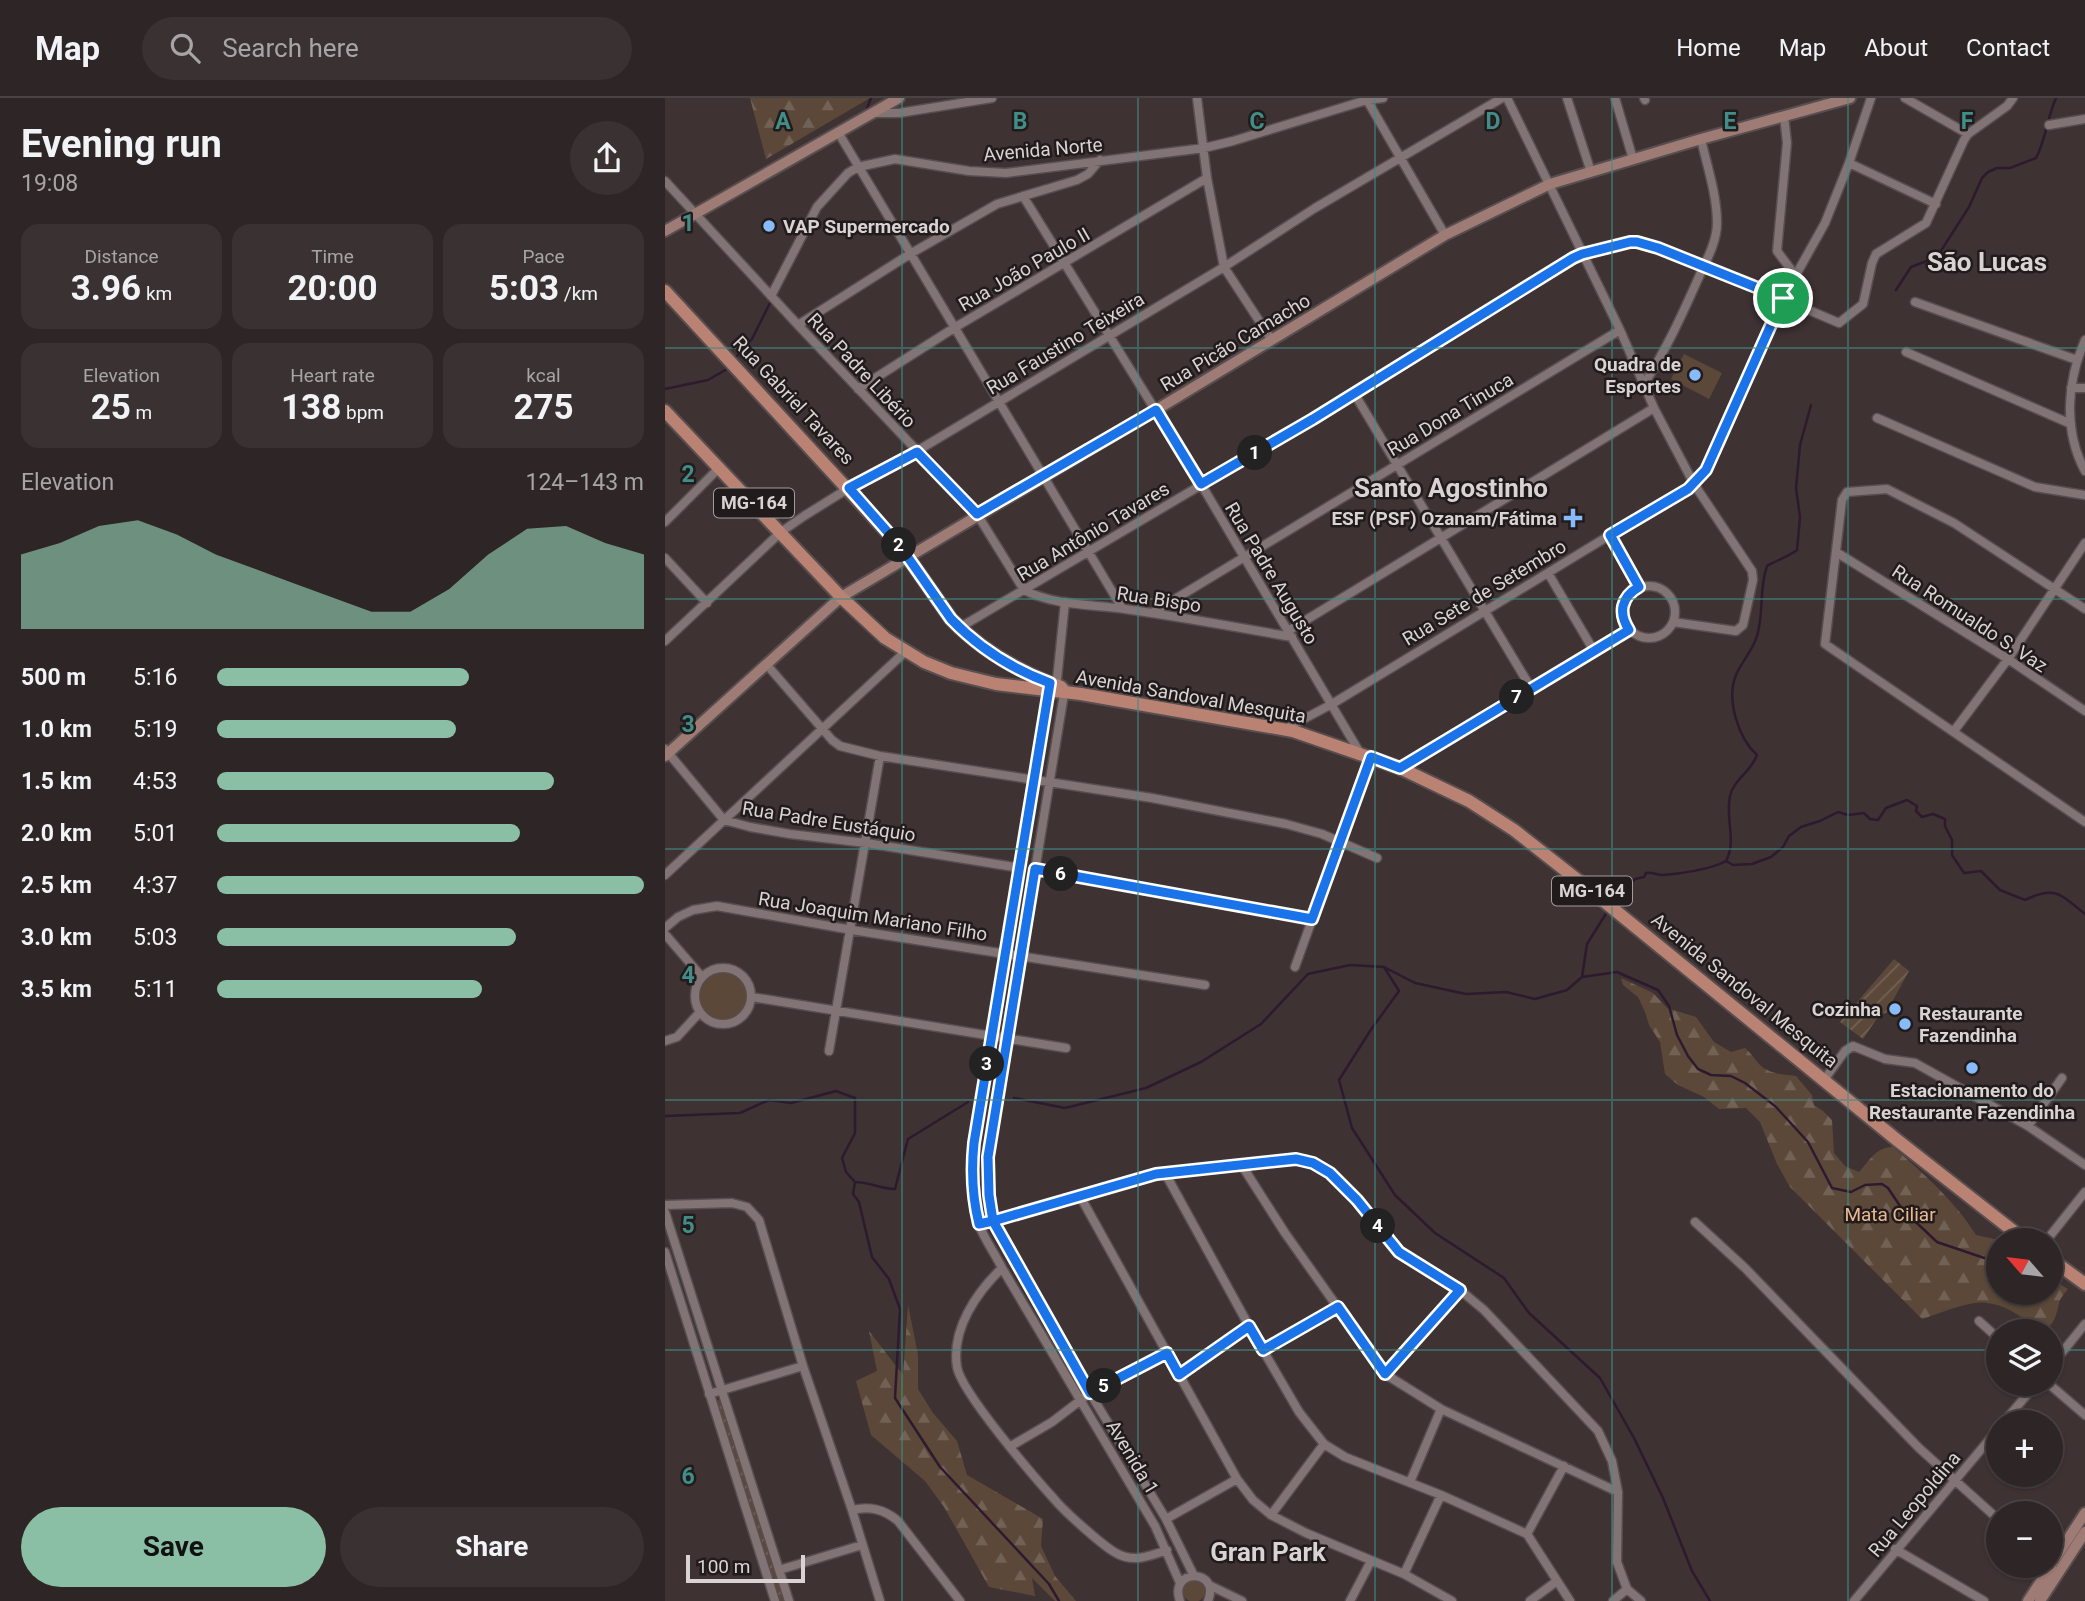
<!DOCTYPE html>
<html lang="en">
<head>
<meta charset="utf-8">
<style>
  body { margin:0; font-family:Roboto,sans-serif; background:#3a3232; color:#f1f3f6; height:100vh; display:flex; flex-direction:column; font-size:26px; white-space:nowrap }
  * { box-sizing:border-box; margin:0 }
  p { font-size:23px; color:#a7a5a7 }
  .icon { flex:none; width:38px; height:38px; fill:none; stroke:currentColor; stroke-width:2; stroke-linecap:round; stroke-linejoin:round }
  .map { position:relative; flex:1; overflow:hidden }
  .details { display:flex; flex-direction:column; background:#2e2626; width:665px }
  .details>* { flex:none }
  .needle { width:46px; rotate:298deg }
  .fabs { position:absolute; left:1321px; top:1130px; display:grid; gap:14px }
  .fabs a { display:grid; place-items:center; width:77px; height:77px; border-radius:50%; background:#2e2626; box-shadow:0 2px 5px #0004,0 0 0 2px #494343; font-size:35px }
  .scale { position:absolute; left:21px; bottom:18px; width:119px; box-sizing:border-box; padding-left:7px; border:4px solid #dad3d3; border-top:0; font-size:19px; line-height:24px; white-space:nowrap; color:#dad3d3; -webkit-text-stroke:5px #211b1c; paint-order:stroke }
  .pin { position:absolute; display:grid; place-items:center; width:60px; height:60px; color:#fff; margin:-30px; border:4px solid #fff; border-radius:50%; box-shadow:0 2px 7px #0007 }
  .km { position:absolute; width:35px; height:35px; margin:-18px; border-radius:50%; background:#222; color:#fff; font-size:19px; line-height:35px; text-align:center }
  .round { display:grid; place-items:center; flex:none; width:74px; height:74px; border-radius:37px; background:#3a3232 }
  .summary { display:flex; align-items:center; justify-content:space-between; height:119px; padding:0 21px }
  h1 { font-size:38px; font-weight:700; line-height:52px }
  .figures { display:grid; grid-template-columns:repeat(3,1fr); gap:10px; height:119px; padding:7px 21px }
  .figures div { display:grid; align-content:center; border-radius:18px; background:#3a3232; text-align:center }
  .figures b { font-size:35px; font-weight:700 }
  .figures small { font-size:19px; font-weight:400 }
  .figures p { font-size:19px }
  .chart { height:196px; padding:14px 21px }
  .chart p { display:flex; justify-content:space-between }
  .chart svg { width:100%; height:126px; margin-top:7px; fill:#8abfa5; opacity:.7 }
  .button { display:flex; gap:14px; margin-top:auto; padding:14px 21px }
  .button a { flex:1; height:80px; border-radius:42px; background:#8abfa5; color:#111; font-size:28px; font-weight:700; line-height:80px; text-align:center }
  .button a+a { background:#3a3232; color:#f1f3f6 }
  ul { padding:0 21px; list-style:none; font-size:23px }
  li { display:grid; grid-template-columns:112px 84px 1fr; align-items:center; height:52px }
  li i { height:18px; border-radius:9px; background:#8abfa5 }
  header { display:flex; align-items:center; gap:42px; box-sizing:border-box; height:98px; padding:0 35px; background:#2e2626; border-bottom:2px solid #494343 }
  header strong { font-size:33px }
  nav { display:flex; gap:38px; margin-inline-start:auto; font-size:24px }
  .search { width:490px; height:63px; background:#3a3232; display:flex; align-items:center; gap:18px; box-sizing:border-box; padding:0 24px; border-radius:38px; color:#a7a5a7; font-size:26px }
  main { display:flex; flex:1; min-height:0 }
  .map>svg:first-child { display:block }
  .green { fill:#5b4839 }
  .forest { fill:url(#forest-firs) }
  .garden { fill:url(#garden-furrows) }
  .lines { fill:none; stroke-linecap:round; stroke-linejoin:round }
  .stream { stroke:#2e1a2f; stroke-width:2.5 }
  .street-casing { stroke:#584e4f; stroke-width:11 }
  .secondary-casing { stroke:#584e4f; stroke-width:14 }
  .primary-casing { stroke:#584e4f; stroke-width:16 }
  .street { stroke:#827475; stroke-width:8 }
  .secondary { stroke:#9e7b74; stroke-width:10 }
  .primary { stroke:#ba8273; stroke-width:12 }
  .route-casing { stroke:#fff; stroke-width:14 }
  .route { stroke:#1a73e8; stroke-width:9 }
  .grid { fill:none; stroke:#428d87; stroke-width:2; stroke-opacity:0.55 }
  .poi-dot { fill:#87bbfb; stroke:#211b1c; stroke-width:2.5 }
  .labels { text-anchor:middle; stroke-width:5; stroke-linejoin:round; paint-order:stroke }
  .shield { fill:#211b1c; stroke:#a29c9c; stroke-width:2 }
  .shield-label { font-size:18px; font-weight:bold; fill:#dad3d3 }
  .street-label { font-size:19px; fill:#dad3d3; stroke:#211b1c }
  .poi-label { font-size:19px; font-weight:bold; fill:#dad3d3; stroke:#211b1c; text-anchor:end }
  .park-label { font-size:19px; fill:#eab991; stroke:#211b1c }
  .district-label { font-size:26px; font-weight:bold; fill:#dad3d3; stroke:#211b1c }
  .grid-label { font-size:23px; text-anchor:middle; font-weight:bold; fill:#428d87; stroke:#211b1c; stroke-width:5; stroke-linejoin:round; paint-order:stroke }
</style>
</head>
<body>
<header>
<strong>Map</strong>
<div class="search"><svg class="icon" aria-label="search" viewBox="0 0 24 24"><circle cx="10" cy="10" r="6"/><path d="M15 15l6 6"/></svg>Search here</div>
<nav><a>Home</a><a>Map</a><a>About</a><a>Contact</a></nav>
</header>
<main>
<section class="details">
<div class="summary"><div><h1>Evening run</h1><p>19:08</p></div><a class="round"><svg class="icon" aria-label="share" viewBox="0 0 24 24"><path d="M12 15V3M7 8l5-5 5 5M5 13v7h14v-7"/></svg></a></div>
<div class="figures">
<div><p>Distance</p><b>3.96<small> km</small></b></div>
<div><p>Time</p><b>20:00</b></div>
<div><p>Pace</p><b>5:03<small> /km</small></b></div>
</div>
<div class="figures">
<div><p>Elevation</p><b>25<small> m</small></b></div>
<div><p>Heart rate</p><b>138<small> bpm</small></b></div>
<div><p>kcal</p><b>275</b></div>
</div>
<div class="chart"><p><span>Elevation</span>124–143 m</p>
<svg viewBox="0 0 160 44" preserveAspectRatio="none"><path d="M0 44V18L10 14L20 8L30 6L40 11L50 18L60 23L70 28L80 33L90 38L100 38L110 30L120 18L130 9L140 8L150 14L160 18V44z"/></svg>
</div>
<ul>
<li><b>500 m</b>5:16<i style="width:59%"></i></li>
<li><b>1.0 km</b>5:19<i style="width:56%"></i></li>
<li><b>1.5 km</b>4:53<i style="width:79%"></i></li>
<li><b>2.0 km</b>5:01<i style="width:71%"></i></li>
<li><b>2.5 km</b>4:37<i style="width:100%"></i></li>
<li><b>3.0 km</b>5:03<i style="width:70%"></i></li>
<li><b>3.5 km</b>5:11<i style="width:62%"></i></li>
</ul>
<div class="button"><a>Save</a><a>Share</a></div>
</section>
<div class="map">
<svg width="1420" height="1503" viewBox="0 0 1420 1503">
  <defs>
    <pattern id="forest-firs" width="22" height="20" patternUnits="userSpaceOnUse" patternTransform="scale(1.75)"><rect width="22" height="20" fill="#5b4839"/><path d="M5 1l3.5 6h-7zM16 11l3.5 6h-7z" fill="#726255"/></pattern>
    <pattern id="garden-furrows" width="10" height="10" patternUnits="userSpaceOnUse" patternTransform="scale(1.75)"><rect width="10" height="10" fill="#5b4839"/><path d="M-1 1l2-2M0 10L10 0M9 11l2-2" fill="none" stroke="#726255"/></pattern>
  </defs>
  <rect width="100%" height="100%" fill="#3e3233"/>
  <!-- green -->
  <path class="green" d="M1019,256L1057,275L1044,301L1006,281Z
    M35 898a23 23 0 1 1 46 0a23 23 0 1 1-46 0Z
    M518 1493a11 11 0 1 1 22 0a11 11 0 1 1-22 0Z"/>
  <!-- forest -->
  <path class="forest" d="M85,0H205L101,61Z
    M956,880L988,895L1002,910L1031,919L1049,944L1066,954L1080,950C1087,956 1091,963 1096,968C1105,976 1121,977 1131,978L1147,997L1149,1007L1158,1013L1167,1022L1169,1055L1180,1068L1194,1074C1204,1063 1212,1048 1228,1049C1259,1076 1289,1102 1311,1137L1338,1143H1334V1195H1386V1181L1403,1191C1400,1195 1395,1200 1394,1205C1391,1219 1389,1227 1377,1234C1361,1222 1343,1207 1322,1205C1305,1202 1274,1216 1257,1221L1125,1089L1112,1066L1095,1024L1081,1010L1054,1011L1039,999L1013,987L1000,976L995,944L984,927L980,914L973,899L958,887Z
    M243,1207L253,1257V1291L268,1315L292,1343L302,1377L378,1421L376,1448L390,1478L411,1503H390L367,1480L370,1498L324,1489L279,1409L260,1383L206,1337L191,1283L212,1273L204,1233L238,1277Z"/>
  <!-- garden -->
  <path class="garden" d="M1229,861L1244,873L1221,915L1215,916L1198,941L1175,924Z
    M53,1302L55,1303L120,1503H114L51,1305Z"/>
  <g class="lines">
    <!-- stream -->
    <path class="stream" d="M201,13L206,0
      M1231,192L1246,169L1272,159L1304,109L1317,80L1323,74L1332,70H1345L1371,60C1381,41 1382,20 1391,0
      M70,260L87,241L105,205
      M0,291L43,282L62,271
      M1061,763C1072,743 1060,721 1065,698C1069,681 1086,674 1092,657C1073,640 1061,601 1071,577C1077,563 1088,552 1092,538C1099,516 1094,490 1102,468C1112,462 1123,459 1132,452L1135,419L1131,390L1135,347L1146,307
      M952,798L970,781L979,779L981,775C988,774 992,777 998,777C1015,776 1047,771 1061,763L1068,767L1087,766L1106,759L1118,749L1124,738L1136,729L1155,723L1173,714L1183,717L1199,715L1205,721L1213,722L1221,710L1242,702L1252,708L1251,713L1257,719L1268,716L1280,721V728L1287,742V757L1299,775L1316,773L1335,792L1360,802C1391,787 1396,797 1420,816
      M719,869L734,893L705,933L674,982L687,1030L730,1097L770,1135L839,1180L864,1215L935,1280L969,1340L998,1400L1027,1473L1045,1503
      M917,879L952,874L993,892L1004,908L1012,937L1023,958L1033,971L1046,977L1066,978L1080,985L1110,1008L1143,1044L1167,1090L1186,1094L1200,1087L1217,1086L1223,1090L1237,1111L1272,1144L1334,1165
      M349,1000L400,1010L481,990L536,964L596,926L643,876L685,867L719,869L750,885L801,896L841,894L870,901L902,892L917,879L922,846L942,814
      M0,1018L75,1015L104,1002L126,1005L171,993L190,1000V1035L177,1060L181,1074L190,1084C205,1084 215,1091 230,1091L243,1041L303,1004
      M190,1084L188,1096L194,1104L207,1159L224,1181L235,1211L230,1300L275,1369L384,1486L394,1503"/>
    <!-- street casing -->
    <g class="street-casing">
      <path id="street" d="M532,0L542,80L559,169L606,241
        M842,0L955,232L989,310L1029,386L1087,473L1088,482L1078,527L1071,533L1008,524
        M902,0L926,74
        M950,0L968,61
        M979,0L980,2
        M1240,0L1303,36
        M702,2L780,137
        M211,15H234L327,0
        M1119,18L1122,45L1112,153L1130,177
        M1384,27L1420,21
        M173,34L457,510
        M1184,65L1271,106
        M0,83L133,227L312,416L359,492C390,508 426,506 460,511C516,519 571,529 627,539
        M358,98L536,386L695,655
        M106,198L152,109L183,75L193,69L230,61L304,73L341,75L539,50L568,43L702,2L718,0
        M1250,204L1412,262
        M133,227L245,156L332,106L412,82L423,76L435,62
        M1420,242C1402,283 1398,332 1420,373
        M1241,254L1406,326
        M979,286C1001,252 1017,217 1033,181C1041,163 1052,144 1052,125C1052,97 1042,68 1036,41
        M1406,290H1420
        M193,291L289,230L542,80
        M689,295L866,590
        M1212,320L1370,389L1420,397
        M0,424L55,369
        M945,437L974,489
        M1171,454L1343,561L1420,613
        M0,460L42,505
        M883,475L929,553
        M958 514a26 26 0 1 1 52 0a26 26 0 1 1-52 0Z
        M1420,511L1289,425L1222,391L1182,394L1177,402L1160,546L1420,724
        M487,515L955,232
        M294,530L648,321L917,156L965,144L982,146L1039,167L1174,225L1198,206L1207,165L1211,156L1261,125L1299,42L1303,36L1342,8L1348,0
        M623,533L989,310
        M0,543L116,434L139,418L184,390L252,353L559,169L650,110L837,0
        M102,567L167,642L175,648L215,658L487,700L621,726L657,736L712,760
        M384,588L309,1045C306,1072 304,1101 314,1127C320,1142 330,1156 337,1170L490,1428L515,1485
        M400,590L323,1059L324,1097L328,1123L425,1295L501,1421L529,1478
        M391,591L400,504
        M620,631L667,606L1029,386L1041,372L1050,355L1118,200L1160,125L1184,65L1206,0
        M1289,633L1343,561L1420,445
        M0,651L59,722L85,729L125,736L201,745L355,770
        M735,670L964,532
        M370,771L647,821
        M0,777L240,554
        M0,830L13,819L28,812L52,808L187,832L540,887
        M0,836L37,879
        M630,869L706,658
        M30 898a28 28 0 1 1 56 0a28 28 0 1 1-56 0Z
        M87,899L401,950
        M0,943L12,939L35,914
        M164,953L215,658
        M1159,982L1180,953L1188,948L1220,961L1250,965L1363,1028L1420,1067
        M1363,1028L1397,980
        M576,1066L620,1135L720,1276L776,1311L953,1394
        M500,1075L584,1228L634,1314L659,1346L680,1359L776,1397L862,1436L905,1503
        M415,1098L572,1381L588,1402L606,1417L641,1435L739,1476L787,1503
        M0,1107L67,1105L82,1109L94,1122L138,1268L187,1412L215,1503
        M0,1114L124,1503
        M1030,1124L1080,1170L1254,1350L1334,1422
        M314,1126L491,1076L631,1061L648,1065L665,1075L692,1102L734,1154L795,1192L819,1212L933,1333L947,1363L953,1394L952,1464L962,1491L976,1503
        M1381,1143L1420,1094
        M0,1154L110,1503
        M337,1170C312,1194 286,1231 292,1269C296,1294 370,1380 390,1402C400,1414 438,1448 451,1455C468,1465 485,1458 502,1452
        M1314,1223L1334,1241
        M598,1252L673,1209
        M1386,1268L1420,1226
        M720,1276L795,1192
        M514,1277L584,1228
        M1384,1286L1420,1317
        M44,1296L138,1268
        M1338,1325L1371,1286
        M346,1348L387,1324L425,1295L502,1255
        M745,1384L776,1311
        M187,1412C205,1408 219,1411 233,1423L295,1503
        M606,1417L659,1346
        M501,1421L572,1381
        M862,1436L899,1368
        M1230,1451L1319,1503
        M114,1472L197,1447
        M739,1476L776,1397
        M544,1487L577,1503
        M515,1503C503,1470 556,1470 543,1503
        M685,1503L706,1463
        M865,1503L892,1483
        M948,1503L962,1491
        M1189,1503L1334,1330"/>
    </g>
    <!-- secondary casing -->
    <g class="secondary-casing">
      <path id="secondary" d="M0,133L234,0
        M0,658L176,499L491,312L780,137L885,86L1036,41L1185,0
        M1386,1467L1420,1415
        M1363,1503L1386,1468
        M1375,1503L1420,1434"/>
    </g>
    <!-- primary casing -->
    <g class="primary-casing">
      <path id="primary" d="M0,193L235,448L286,521C317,553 354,574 396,589
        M0,313L176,499L220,540L259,564L286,575L331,586L416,596L628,633L735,670L804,703L849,732L919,787L1232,1042L1361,1143
        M1386,1161L1420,1186"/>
    </g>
    <!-- street -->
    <use href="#street" class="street"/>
    <!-- secondary -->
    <use href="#secondary" class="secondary"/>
    <!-- primary -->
    <use href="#primary" class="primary"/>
  </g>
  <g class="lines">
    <!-- route casing -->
    <g class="route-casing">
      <path id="route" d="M1118,200L993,150L972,144H965L917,156L908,160L648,321L536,386L491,312L312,416L252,354L184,390L235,448L286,521C314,550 347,571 385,585L309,1045C306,1074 307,1098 314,1126L328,1123L491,1076L631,1061L648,1065L665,1075L692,1102L734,1154L795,1192L720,1276L673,1209L598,1252L584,1228L514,1277L502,1255L425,1295L328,1123L324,1097L323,1059L370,771L647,821L706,659L735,670L964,532C953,515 956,499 974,489L945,437L1023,391L1041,372L1118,200"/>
    </g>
    <!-- route -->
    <use href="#route" class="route"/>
  </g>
  <!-- grid -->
  <path class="grid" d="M237,0V1503M473,0V1503M710,0V1503M947,0V1503M1183,0V1503M0,250H1420M0,501H1420M0,751H1420M0,1002H1420M0,1252H1334M1386,1252H1420"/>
  <!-- markers -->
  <g class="poi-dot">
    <circle cx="104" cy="128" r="7"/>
    <circle cx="1030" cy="277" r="7"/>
    <path d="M904.5 409.5h7v7h7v7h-7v7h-7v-7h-7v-7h7z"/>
    <circle cx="1230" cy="911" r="7"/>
    <circle cx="1240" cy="926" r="7"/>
    <circle cx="1307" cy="970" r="7"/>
  </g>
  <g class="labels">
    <!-- shield labels -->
    <g class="shield">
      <rect x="49" y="390.5" width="80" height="29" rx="5"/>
      <rect x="887" y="778.5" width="80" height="29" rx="5"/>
    </g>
    <g class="shield-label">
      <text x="89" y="411">MG-164</text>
      <text x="927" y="799">MG-164</text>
    </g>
    <!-- street labels -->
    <g class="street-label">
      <text transform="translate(378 51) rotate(-5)" y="7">Avenida Norte</text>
      <text transform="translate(359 171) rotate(-30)" y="7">Rua João Paulo II</text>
      <text transform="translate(570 244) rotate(-31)" y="7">Rua Picão Camacho</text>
      <text transform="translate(400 245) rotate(-31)" y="7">Rua Faustino Teixeira</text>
      <text transform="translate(197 272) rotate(47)" y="7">Rua Padre Libério</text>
      <text transform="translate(129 302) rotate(47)" y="7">Rua Gabriel Tavares</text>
      <text transform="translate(785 316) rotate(-31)" y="7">Rua Dona Tinuca</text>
      <text transform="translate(428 433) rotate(-31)" y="7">Rua Antônio Tavares</text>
      <text transform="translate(607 475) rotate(59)" y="7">Rua Padre Augusto</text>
      <text transform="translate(819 494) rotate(-31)" y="7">Rua Sete de Setembro</text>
      <text transform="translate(494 501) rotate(9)" y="7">Rua Bispo</text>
      <text transform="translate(1305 520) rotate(33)" y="7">Rua Romualdo S. Vaz</text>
      <text transform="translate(526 598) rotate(10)" y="7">Avenida Sandoval Mesquita</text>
      <text transform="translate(164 723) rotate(9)" y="7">Rua Padre Eustáquio</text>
      <text transform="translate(208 818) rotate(9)" y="7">Rua Joaquim Mariano Filho</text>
      <text transform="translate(1080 892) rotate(39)" y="7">Avenida Sandoval Mesquita</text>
      <text transform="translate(468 1359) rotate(59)" y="7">Avenida 1</text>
      <text transform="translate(1249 1406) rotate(-50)" y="7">Rua Leopoldina</text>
    </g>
    <!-- poi labels -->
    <g class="poi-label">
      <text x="118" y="135" text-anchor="start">VAP Supermercado</text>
      <text x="1016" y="273">Quadra de<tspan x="1016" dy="22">Esportes</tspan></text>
      <text x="892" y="427">ESF (PSF) Ozanam/Fátima</text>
      <text x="1216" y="918">Cozinha</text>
      <text x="1254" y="922" text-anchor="start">Restaurante<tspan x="1254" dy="22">Fazendinha</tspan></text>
      <text x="1307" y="999" text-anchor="middle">Estacionamento do<tspan x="1307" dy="22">Restaurante Fazendinha</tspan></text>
    </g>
    <!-- park labels -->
    <g class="park-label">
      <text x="1225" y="1123">Mata Ciliar</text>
    </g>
    <!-- district labels -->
    <g class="district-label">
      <text x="1322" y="173">São Lucas</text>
      <text x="786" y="399">Santo Agostinho</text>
      <text x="603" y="1463">Gran Park</text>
    </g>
  </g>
  <g class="grid-label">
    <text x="118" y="31">A</text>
    <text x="355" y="31">B</text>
    <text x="592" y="31">C</text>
    <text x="828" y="31">D</text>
    <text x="1065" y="31">E</text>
    <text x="1302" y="31">F</text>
    <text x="23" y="133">1</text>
    <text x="23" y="384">2</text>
    <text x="23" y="634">3</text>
    <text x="23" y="885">4</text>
    <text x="23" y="1135">5</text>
    <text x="23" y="1386">6</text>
  </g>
</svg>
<div class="fabs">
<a><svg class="needle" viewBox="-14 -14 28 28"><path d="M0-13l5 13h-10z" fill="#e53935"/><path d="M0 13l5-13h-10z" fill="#a7a5a7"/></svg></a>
<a><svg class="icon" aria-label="layers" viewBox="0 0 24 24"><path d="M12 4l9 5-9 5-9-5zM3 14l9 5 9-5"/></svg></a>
<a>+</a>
<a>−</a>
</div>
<div class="scale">100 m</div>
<div class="pin" style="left:1118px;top:200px;background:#1e9e55"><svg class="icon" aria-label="arrive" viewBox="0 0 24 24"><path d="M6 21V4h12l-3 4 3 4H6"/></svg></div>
<b class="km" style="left:590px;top:355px">1</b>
<b class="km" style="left:234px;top:447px">2</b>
<b class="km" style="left:322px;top:966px">3</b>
<b class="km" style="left:713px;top:1128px">4</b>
<b class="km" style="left:439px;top:1288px">5</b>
<b class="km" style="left:396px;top:776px">6</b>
<b class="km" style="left:852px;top:599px">7</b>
</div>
</main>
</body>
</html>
